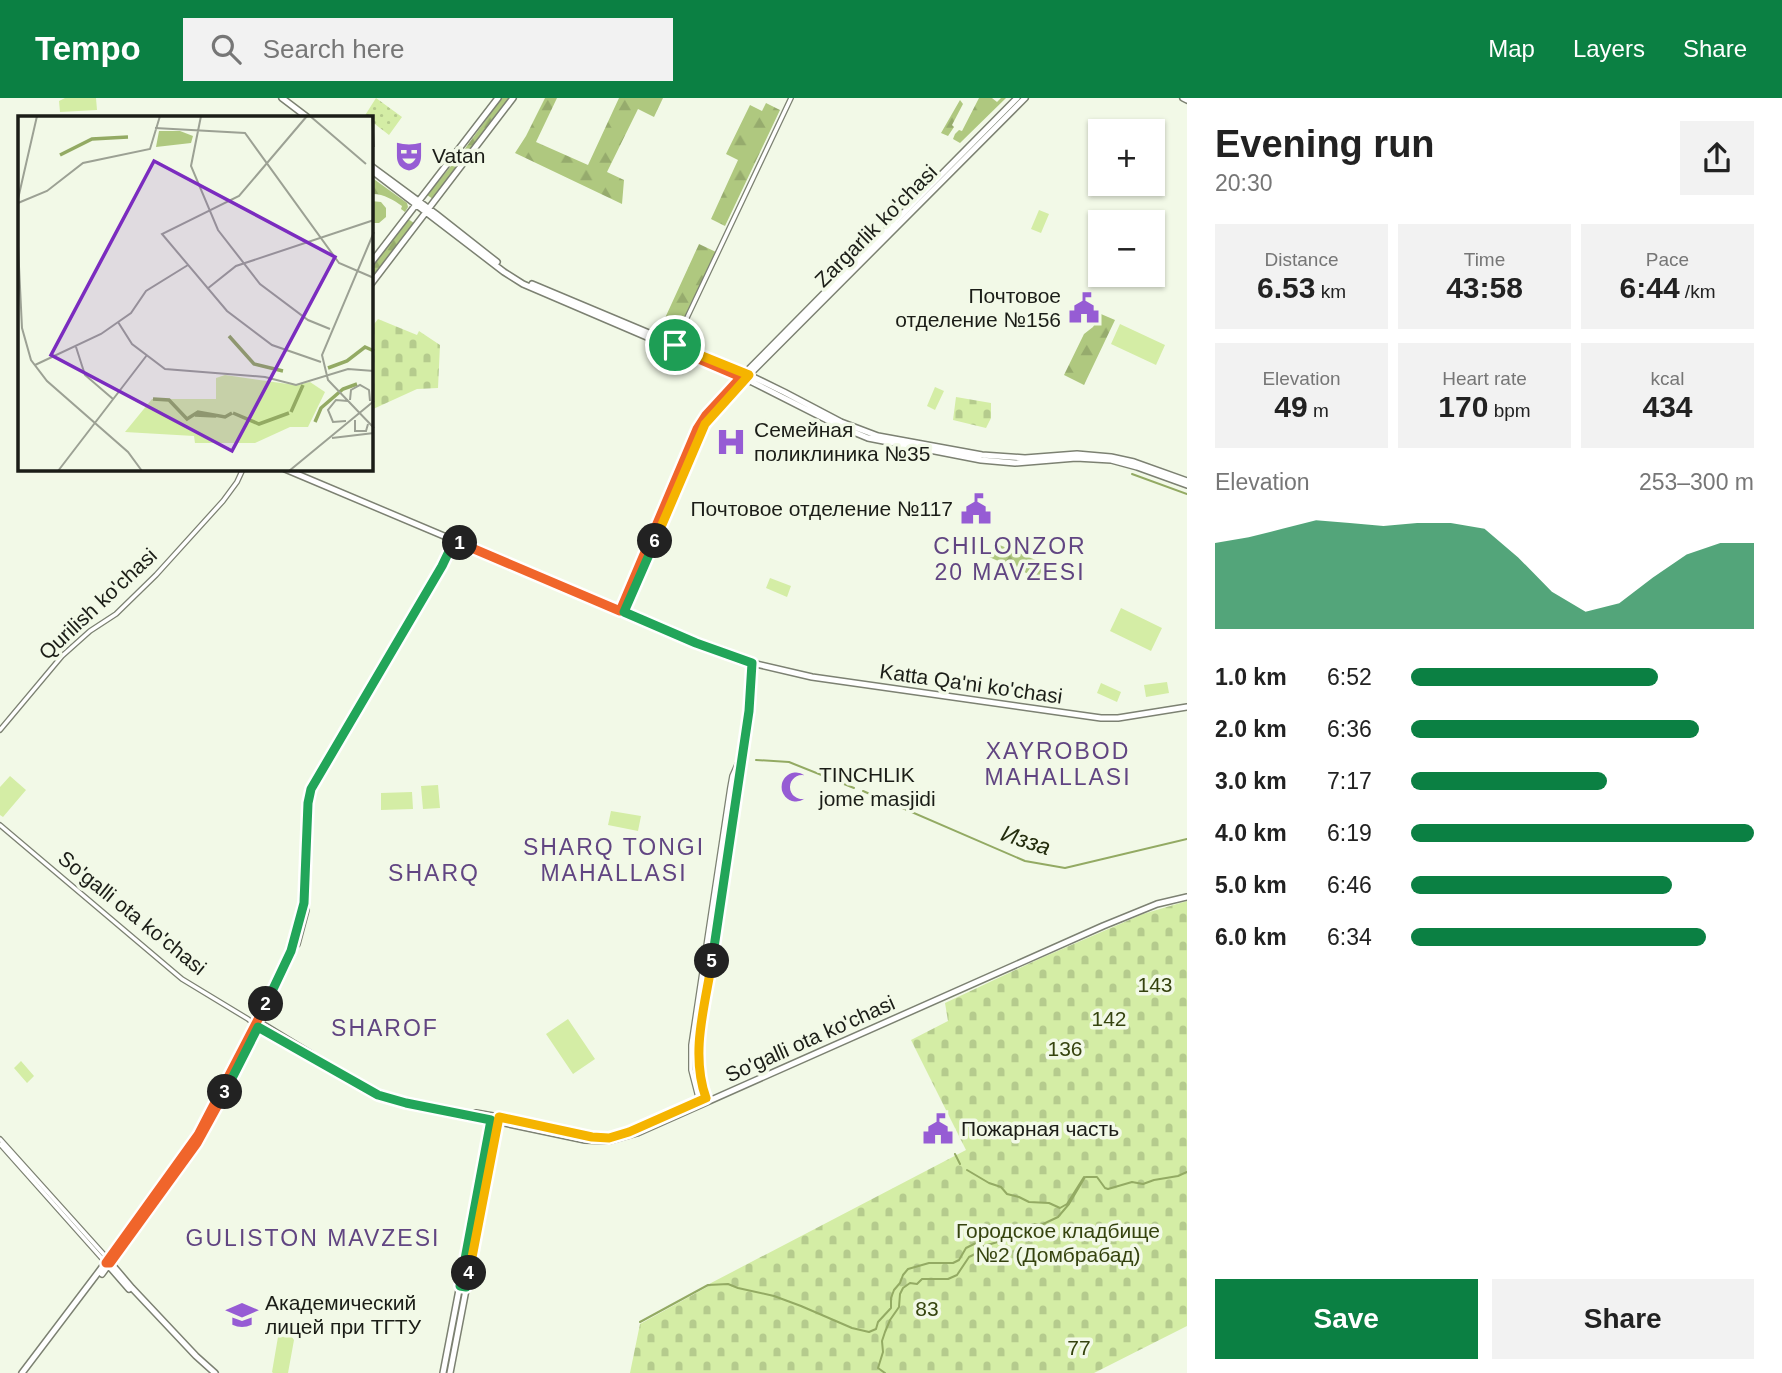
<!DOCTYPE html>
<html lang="en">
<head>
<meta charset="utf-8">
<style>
  body { margin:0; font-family:Helvetica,sans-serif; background:#f2f2f2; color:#222; height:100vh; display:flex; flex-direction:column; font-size:26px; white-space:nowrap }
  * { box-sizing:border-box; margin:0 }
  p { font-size:23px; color:#767676 }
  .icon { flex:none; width:38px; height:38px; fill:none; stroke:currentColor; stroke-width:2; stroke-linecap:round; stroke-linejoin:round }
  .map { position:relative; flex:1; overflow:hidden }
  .drawer { display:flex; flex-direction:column; background:#fff; width:595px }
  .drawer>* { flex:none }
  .tools { position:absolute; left:1088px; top:21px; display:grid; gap:14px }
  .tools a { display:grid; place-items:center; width:77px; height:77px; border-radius:0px; background:#fff; box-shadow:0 2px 5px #0004; font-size:35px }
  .pin { position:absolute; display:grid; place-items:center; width:60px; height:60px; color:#fff; margin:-30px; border:4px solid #fff; border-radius:50%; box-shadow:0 2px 7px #0007 }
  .km { position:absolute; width:35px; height:35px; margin:-18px; border-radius:50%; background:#222; color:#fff; font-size:19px; line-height:35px; text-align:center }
  .round { display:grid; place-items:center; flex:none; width:74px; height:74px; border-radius:0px; background:#f2f2f2 }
  .headline { display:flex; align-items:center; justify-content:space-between; height:119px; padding:0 28px }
  h1 { font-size:38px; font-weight:800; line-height:52px }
  .stats { display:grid; grid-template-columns:repeat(3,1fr); gap:10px; height:119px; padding:7px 28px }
  .stats div { display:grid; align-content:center; border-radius:0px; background:#f2f2f2; text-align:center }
  .stats b { font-size:30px; font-weight:800 }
  .stats small { font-size:19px; font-weight:400 }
  .stats p { font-size:19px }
  .chart { height:196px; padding:14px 28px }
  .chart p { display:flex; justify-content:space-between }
  .chart svg { width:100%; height:126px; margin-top:7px; fill:#0b8043; opacity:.7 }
  .primary-button { display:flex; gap:14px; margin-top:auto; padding:14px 28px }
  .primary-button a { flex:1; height:80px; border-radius:0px; background:#0b8043; color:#fff; font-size:28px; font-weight:800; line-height:80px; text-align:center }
  .primary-button a+a { background:#f2f2f2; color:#222 }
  ul { padding:0 28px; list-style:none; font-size:23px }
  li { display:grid; grid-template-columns:112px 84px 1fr; align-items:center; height:52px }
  li i { height:18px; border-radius:9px; background:#0b8043 }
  header { display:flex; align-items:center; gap:42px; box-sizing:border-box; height:98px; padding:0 35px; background:#0b8043; color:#fff }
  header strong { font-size:33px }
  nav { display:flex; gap:38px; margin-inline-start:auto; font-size:24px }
  .search { width:490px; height:63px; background:#f2f2f2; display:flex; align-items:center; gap:18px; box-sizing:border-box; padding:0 24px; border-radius:0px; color:#767676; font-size:26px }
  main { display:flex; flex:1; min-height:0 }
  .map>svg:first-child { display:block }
  .grass { fill:url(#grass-dots) }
  .forest { fill:url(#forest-firs) }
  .cemetery { fill:url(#cemetery-stones) }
  .park { fill:#d4eda5 }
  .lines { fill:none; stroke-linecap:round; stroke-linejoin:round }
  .stream { stroke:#93aa63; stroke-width:2 }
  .minor-casing { stroke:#7c8172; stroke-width:6 }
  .major-casing { stroke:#7c8172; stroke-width:8 }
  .minor { stroke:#fff; stroke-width:3.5 }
  .major { stroke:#fff; stroke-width:5 }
  .split-1-casing { stroke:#fff; stroke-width:14 }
  .split-2-casing { stroke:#fff; stroke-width:14 }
  .split-3-casing { stroke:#fff; stroke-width:14 }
  .split-4-casing { stroke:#fff; stroke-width:14 }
  .split-5-casing { stroke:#fff; stroke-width:14 }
  .split-6-casing { stroke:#fff; stroke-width:14 }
  .split-7-casing { stroke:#fff; stroke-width:14 }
  .split-1 { stroke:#f0652b; stroke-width:9 }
  .split-2 { stroke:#22a559; stroke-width:9 }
  .split-3 { stroke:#f0652b; stroke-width:9 }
  .split-4 { stroke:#22a559; stroke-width:9 }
  .split-5 { stroke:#f5b400; stroke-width:9 }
  .split-6 { stroke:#22a559; stroke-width:9 }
  .split-7 { stroke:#f5b400; stroke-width:9 }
  .labels { text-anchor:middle; stroke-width:7; stroke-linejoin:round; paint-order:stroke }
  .poi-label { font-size:21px; fill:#1b1d17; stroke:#f2f9e7; text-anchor:start }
  .street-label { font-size:21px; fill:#1b1d17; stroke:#f2f9e7 }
  .park-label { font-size:21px; fill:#35430e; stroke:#f2f9e7 }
  .neighbourhood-label { font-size:23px; letter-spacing:2px; fill:#614582; stroke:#f2f9e7 }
  .water-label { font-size:23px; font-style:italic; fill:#242d0e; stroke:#f2f9e7 }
  .inset-river { fill:none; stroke:#93aa63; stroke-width:3.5 }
  .inset-road { fill:none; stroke:#9ca194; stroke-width:2 }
  .view { fill:#7b2cbf; fill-opacity:0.15; stroke:#7b2cbf; stroke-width:3.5 }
  .inset-edge { fill:none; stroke:#1b1d17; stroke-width:3.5 }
</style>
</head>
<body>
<header>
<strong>Tempo</strong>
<div class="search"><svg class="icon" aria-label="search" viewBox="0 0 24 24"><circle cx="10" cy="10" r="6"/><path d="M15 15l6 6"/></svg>Search here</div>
<nav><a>Map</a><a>Layers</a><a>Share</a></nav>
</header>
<main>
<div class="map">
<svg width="1187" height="1275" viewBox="0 0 1187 1275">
  <defs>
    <pattern id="grass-dots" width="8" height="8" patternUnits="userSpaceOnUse" patternTransform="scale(1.75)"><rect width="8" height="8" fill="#d4eda5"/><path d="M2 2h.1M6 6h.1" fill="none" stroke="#b5cb8d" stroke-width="1.8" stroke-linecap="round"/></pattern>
    <pattern id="forest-firs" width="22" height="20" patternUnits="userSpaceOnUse" patternTransform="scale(1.75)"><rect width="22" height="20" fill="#afc87f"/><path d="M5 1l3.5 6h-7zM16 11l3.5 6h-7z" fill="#96ab6d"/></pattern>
    <pattern id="cemetery-stones" width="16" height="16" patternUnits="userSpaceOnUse" patternTransform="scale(1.75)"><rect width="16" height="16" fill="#d4eda5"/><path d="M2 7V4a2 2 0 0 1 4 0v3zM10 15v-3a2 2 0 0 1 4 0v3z" fill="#b5cb8d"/></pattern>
  </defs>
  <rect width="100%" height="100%" fill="#f2f9e7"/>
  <!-- grass -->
  <path class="grass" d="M376,0L402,19L389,37L371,23V19H364Z"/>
  <!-- forest -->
  <path class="forest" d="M502,0H510L433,101L427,97L461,56Z
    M545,0H557L536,44L588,67L619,0H663L654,19L638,11L607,74L624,82L622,106L515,55L526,38Z
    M979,0H992L997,4L1001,0H1006L960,45L953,41L955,36L959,32L962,33Z
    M960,2L963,6L952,27L954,29L948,38L941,35Z
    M766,5L780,12L725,128L711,121L738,62L726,56L750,7L762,13Z
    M371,79L407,105L408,109L405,114L401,111L402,108C394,102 382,95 371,96Z
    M371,103L381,104L386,110V119L379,125H371Z
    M408,121L414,125L371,181V170Z
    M699,146L716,154L676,238L660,231Z
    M1101,216L1115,222L1084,287L1064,277L1084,236L1093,229Z
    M995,445L1045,466L1038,480L989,459Z
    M731,703L733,704L717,813L715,814L713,813L729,704Z
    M714,819L716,820L696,952V971L701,994L698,995L693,972V948L713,820Z"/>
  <!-- cemetery -->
  <path class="cemetery" d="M378,221L417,237L419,233L440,247L438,290L417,291L371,312V230Z
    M956,299L991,305V320L986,330L953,322Z
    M1187,803V1228L1094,1275H630L640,1226L707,1189L711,1185L966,1052L911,942L948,923L945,905L1039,861L1143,816Z"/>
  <!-- park -->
  <path class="park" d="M65,0H96L97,12L60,14L59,3Z
    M1039,112L1049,116L1041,135L1031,131Z
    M1120,226L1165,247L1156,267L1111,246Z
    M935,289L944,293L935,312L927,308Z
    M770,480L791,488L787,499L766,490Z
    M1121,510L1162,530L1151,553L1110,533Z
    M1167,584L1169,595L1146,599L1144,587Z
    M1101,585L1121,594L1117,604L1097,595Z
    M10,678L26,692L3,719L0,717V689Z
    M438,687L440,710L423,711L421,688Z
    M412,694L413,711L381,712V695Z
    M611,713L641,718L638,733L608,727Z
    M568,921L595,961L573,976L546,936Z
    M21,963L34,978L27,985L14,970Z
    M287,1237L292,1239L294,1242L288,1275H273L272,1274L278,1239Z"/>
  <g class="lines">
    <!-- stream -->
    <path class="stream" d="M1132,376L1187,396
      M756,662L789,664L854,690
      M863,693L1025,763L1065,770L1187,741
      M955,1056L960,1066
      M967,1072L989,1085L1001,1089L1007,1096L1019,1099L1029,1104L1049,1105L1060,1110L1067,1106L1084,1079
      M1086,1079H1097L1105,1090L1108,1091L1132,1084L1143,1086L1154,1082L1178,1078L1187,1074
      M640,1224L708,1187L728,1186L738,1190L774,1198L801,1208L852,1230L869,1234L876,1231L878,1224L891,1210V1200L894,1192L900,1185L903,1177L908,1171L929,1165H953L959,1162L966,1150L998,1134H1015L1033,1126L1041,1127L1058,1119L1069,1106L1085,1079
      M885,1275L878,1270L883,1254L882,1243L885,1234L890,1222L899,1209L900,1196L903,1190L910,1185L917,1186L922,1181H948L957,1177L969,1159L981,1153L984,1148L1011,1140L1014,1134"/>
    <!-- minor casing -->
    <g class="minor-casing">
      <path id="minor" d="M675,245L791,0
        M0,632L62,558L90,533L116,516L156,477L223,403L237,384L243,371
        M0,727L182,881L248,921L255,927
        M707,1000L699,974V947L749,613L752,565
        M699,1003L691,972V947L730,689L732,678L739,662
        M0,1041L108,1161
        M0,1046L106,1165"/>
    </g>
    <!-- major casing -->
    <g class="major-casing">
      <path id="major" d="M282,0L307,19
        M1183,0L1187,2
        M371,68L436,116L497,164
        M371,72L504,174L523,186L752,284L839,328L868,340L981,362L1015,365L1076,360L1111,362L1137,369L1187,387
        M371,165L498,0
        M371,186L513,0
        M532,186L749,277L784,294L841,324L878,338L982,357L1025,360L1077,356L1111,359L1134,364L1187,383
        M285,371L674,535L752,565L812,579L1101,620H1118L1187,609
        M620,513L697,331L706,317L748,272L1017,0
        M624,514L700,334L710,319L745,281L1025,0
        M297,846L306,812
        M257,923L311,956
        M255,927L372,994L385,1000L585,1042L609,1043L637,1035L1103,828L1157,806L1187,799
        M241,963L259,928
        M476,1015L504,1020
        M514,1022L542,1028
        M109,1163L132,1190L196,1258L215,1275
        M108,1167L129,1191
        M102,1176L197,1045L207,1027
        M22,1275L100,1172L194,1043L257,923L288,861L296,837L304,805L308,705L311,691L442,468L454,443
        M443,1275L492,1020
        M450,1275L499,1020"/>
    </g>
    <!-- minor -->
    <use href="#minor" class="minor"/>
    <!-- major -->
    <use href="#major" class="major"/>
  </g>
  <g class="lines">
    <!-- split-1 casing -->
    <g class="split-1-casing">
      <path id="split-1" d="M460,445L620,513L697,331L706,317L741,279L673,250L675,247"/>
    </g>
    <!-- split-2 casing -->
    <g class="split-2-casing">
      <path id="split-2" d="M266,906L291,853L304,805L308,705L311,691L442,468L454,443L460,445"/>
    </g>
    <!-- split-3 casing -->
    <g class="split-3-casing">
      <path id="split-3" d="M225,994L197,1045L110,1165H106L198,1037L266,906"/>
    </g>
    <!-- split-4 casing -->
    <g class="split-4-casing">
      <path id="split-4" d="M225,994L258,929L378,997L406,1005L491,1022L460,1188L466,1189L469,1175"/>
    </g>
    <!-- split-5 casing -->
    <g class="split-5-casing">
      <path id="split-5" d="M469,1175L499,1019L592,1039L609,1040L629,1034L706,1000C690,955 705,908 712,863"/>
    </g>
    <!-- split-6 casing -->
    <g class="split-6-casing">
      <path id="split-6" d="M655,443L624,514L696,545L752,565L749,613L712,863"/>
    </g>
    <!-- split-7 casing -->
    <g class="split-7-casing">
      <path id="split-7" d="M655,443L705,326L749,277L675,247"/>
    </g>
    <!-- split-1 -->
    <use href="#split-1" class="split-1"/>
    <!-- split-2 -->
    <use href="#split-2" class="split-2"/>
    <!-- split-3 -->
    <use href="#split-3" class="split-3"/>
    <!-- split-4 -->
    <use href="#split-4" class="split-4"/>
    <!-- split-5 -->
    <use href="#split-5" class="split-5"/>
    <!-- split-6 -->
    <use href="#split-6" class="split-6"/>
    <!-- split-7 -->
    <use href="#split-7" class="split-7"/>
  </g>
  <!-- icons -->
  <defs>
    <g id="theatre-bare" transform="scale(2.415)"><path d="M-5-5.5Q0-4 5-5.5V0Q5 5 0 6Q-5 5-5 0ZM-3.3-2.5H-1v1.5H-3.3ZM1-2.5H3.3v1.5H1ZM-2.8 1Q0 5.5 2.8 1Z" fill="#965cd4" stroke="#f2f9e7" stroke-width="2.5" paint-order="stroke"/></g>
    <g id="civic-bare" transform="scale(2.415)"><path d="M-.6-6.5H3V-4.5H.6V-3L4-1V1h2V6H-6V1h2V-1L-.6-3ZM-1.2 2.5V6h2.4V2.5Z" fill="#965cd4" stroke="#f2f9e7" stroke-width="2.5" paint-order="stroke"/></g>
    <g id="hospital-bare" transform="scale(2.415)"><path d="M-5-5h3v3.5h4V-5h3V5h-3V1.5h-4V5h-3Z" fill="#965cd4" stroke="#f2f9e7" stroke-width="2.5" paint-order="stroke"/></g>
    <g id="mosque-bare" transform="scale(2.415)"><path d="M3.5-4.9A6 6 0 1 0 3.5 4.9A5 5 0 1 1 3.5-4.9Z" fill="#965cd4" stroke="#f2f9e7" stroke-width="2.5" paint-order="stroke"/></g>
    <g id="university-bare" transform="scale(2.415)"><path d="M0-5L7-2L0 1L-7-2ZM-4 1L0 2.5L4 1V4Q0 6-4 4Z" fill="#965cd4" stroke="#f2f9e7" stroke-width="2.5" paint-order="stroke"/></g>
  </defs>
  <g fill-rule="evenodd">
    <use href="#theatre-bare" x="409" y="58"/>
    <use href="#civic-bare" x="1084" y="210"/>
    <use href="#hospital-bare" x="731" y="344"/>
    <use href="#civic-bare" x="976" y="411"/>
    <use href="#mosque-bare" x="796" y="689"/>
    <use href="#civic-bare" x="938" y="1031"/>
    <use href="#university-bare" x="242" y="1217"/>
  </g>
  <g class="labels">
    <!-- poi labels -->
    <g class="poi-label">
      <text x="432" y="65">Vatan</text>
      <text x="1061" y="205" text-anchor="end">Почтовое<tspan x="1061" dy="24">отделение №156</tspan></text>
      <text x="754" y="339">Семейная<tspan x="754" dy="24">поликлиника №35</tspan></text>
      <text x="953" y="418" text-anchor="end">Почтовое отделение №117</text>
      <text x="819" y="684">TINCHLIK<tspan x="819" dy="24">jome masjidi</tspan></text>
      <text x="961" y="1038">Пожарная часть</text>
      <text x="265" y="1212">Академический<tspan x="265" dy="24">лицей при ТГТУ</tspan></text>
    </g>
    <!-- street labels -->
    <g class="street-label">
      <text transform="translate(876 128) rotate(-45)" y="7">Zargarlik ko'chasi</text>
      <text transform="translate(98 506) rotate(-43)" y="7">Qurilish ko'chasi</text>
      <text transform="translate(971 586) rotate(8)" y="7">Katta Qa'ni ko'chasi</text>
      <text transform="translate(132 815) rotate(39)" y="7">So'galli ota ko'chasi</text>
      <text transform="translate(810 941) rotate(-24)" y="7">So'galli ota ko'chasi</text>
    </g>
    <!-- park labels -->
    <g class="park-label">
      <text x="1155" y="894">143</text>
      <text x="1109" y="928">142</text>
      <text x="1065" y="958">136</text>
      <text x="1058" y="1140">Городское кладбище<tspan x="1058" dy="24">№2 (Домбрабад)</tspan></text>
      <text x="927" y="1218">83</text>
      <text x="1079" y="1257">77</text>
    </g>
    <!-- neighbourhood labels -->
    <g class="neighbourhood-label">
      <text x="1010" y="456">CHILONZOR<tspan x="1010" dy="26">20 MAVZESI</tspan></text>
      <text x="1058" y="661">XAYROBOD<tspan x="1058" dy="26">MAHALLASI</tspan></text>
      <text x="614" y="757">SHARQ TONGI<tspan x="614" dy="26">MAHALLASI</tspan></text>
      <text x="434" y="783">SHARQ</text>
      <text x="385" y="938">SHAROF</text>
      <text x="313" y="1148">GULISTON MAVZESI</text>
    </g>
    <!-- water labels -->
    <g class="water-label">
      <text transform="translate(1026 742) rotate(18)" y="8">Изза</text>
    </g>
  </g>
  <!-- overview -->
  <g transform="translate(18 18)">
    <rect width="355" height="355" fill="#f2f9e7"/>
    <path d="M141,15H162L175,20L173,27L138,31Z" fill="#afc87f"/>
    <path d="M207,259L277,269L292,266L307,276L290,311H272L237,327H177L176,320L107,316L134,283H198V262Z" fill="#d4eda5"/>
    <path class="inset-river" d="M42,39L74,23L110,21M211,220L236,248L265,255M310,252L329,245L347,231L356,235M135,283L151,284L169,303L180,296L207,301L214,297M273,296L285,269M215,297L241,308L271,297M177,299L198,300M297,306L303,292L325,273L339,268"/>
    <path class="inset-road" d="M183,0L173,50L200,114L242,168L290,204L312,213M289,0L221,80L144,118L209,195L254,229L303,246M292,0L348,48M354,0L356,31M137,12L227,17L321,147L356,162M0,83L19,0M0,87L29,75L65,47L132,33L142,0M356,116L304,239L310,264L356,312M0,130L4,212L13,244L29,265L110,336L124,355M189,173L218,150L356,104M100,206L114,228L147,253L247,261L278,269L330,253L356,255M58,231L67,259L95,283M17,249L83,218L113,197L128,175L170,149M332,284L333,274L342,269L351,274L352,285M337,304V315H348L350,308M328,305L315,306L310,294L318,284L330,285M314,322L356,317M40,355L129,239M271,355L356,285"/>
    <path class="view" d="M136,45L317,141L214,335L33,239Z"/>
    <rect width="355" height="355" class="inset-edge"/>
  </g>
</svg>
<div class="tools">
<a>+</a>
<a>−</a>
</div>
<div class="pin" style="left:675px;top:247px;background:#1e9e55"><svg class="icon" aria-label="arrive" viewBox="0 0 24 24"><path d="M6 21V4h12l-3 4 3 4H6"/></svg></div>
<b class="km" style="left:460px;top:445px">1</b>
<b class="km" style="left:266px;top:906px">2</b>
<b class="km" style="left:225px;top:994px">3</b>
<b class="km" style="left:469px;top:1175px">4</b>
<b class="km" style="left:712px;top:863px">5</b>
<b class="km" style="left:655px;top:443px">6</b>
</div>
<section class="drawer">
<div class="headline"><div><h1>Evening run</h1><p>20:30</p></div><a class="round"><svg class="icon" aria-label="share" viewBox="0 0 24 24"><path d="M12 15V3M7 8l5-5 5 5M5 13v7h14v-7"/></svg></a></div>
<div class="stats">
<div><p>Distance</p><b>6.53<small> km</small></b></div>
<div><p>Time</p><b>43:58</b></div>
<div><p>Pace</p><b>6:44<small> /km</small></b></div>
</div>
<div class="stats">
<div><p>Elevation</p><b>49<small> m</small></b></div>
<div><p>Heart rate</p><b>170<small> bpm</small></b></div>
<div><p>kcal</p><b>434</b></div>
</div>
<div class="chart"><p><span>Elevation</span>253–300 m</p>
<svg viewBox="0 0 160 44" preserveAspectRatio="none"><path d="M0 44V14L10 12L20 9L30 6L40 7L50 8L60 7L70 7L80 9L90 19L100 31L110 38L120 35L130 26L140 18L150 14L160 14V44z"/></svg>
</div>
<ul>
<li><b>1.0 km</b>6:52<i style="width:72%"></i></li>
<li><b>2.0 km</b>6:36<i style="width:84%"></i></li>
<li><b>3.0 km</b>7:17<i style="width:57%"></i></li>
<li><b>4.0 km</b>6:19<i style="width:100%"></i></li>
<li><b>5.0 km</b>6:46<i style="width:76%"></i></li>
<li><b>6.0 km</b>6:34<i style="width:86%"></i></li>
</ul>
<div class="primary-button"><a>Save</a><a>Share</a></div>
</section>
</main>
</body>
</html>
